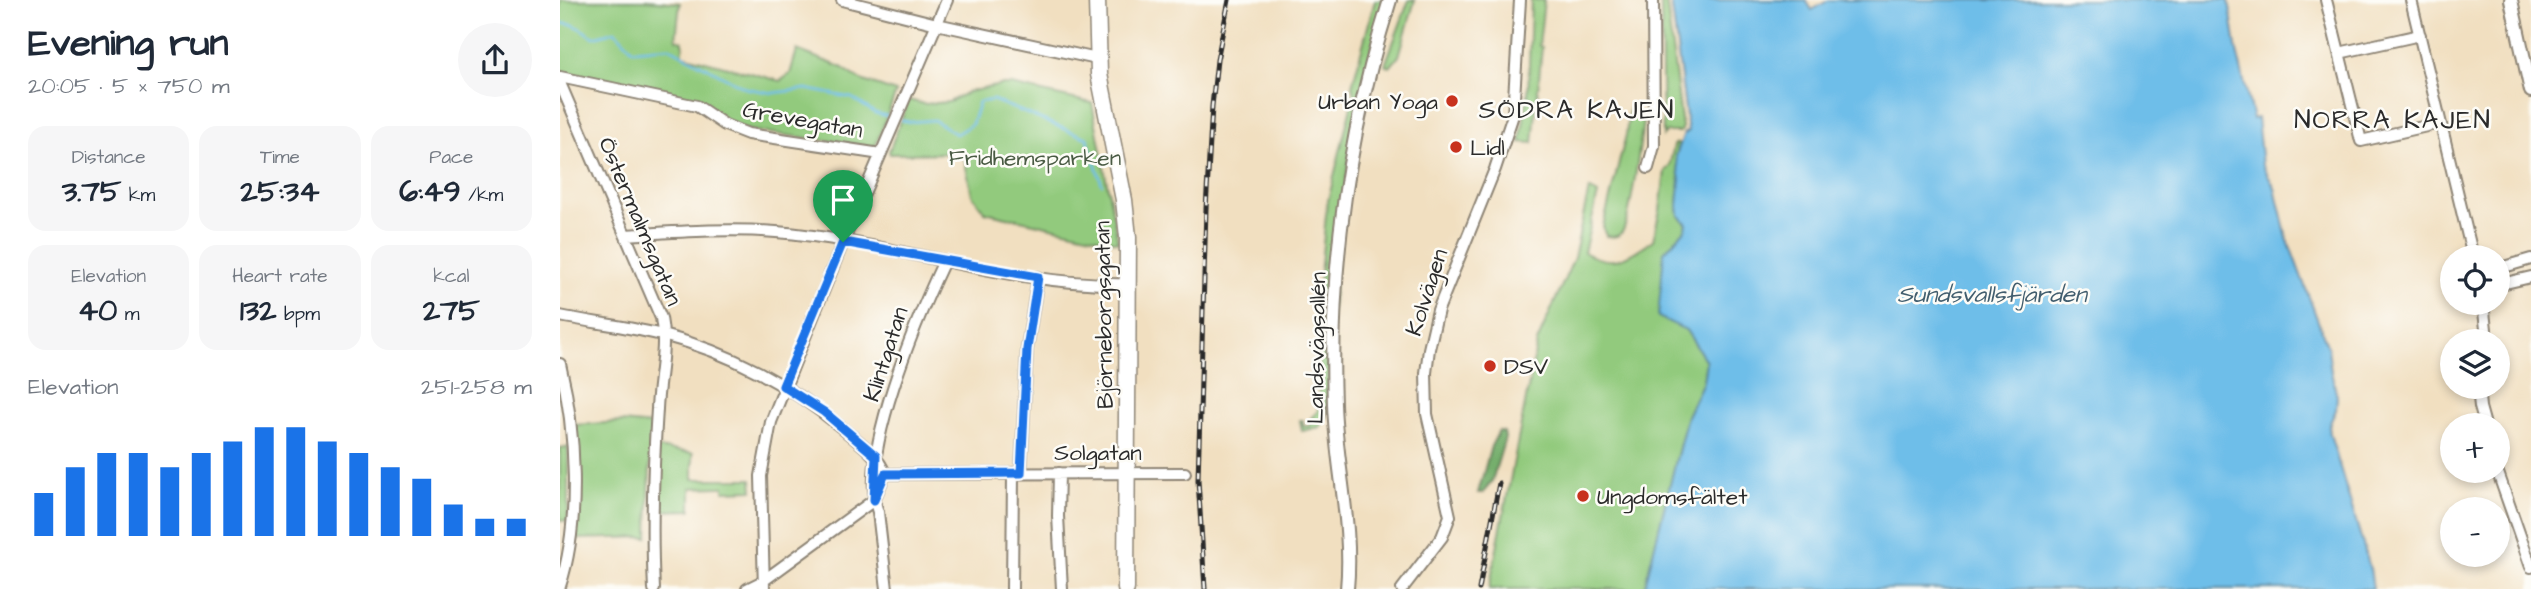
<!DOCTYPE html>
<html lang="en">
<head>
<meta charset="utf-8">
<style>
  body { margin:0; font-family:"Architects Daughter",sans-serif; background:#f6f6f7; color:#1f2937; height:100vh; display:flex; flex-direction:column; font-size:26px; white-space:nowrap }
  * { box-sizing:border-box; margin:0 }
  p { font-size:23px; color:#747a83 }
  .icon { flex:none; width:38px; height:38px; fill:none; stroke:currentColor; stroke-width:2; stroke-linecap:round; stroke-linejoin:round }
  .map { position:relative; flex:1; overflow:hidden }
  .drawer { display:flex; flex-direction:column; background:#fff; width:560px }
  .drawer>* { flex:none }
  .tools { position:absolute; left:1880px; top:245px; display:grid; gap:14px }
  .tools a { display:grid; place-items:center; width:70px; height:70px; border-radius:50%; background:#fff; box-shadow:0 4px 10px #0003; font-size:35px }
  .pin { position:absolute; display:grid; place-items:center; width:60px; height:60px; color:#fff; margin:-72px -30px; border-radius:50% 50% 50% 0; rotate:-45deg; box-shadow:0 0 7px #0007 }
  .pin .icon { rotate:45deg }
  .round { display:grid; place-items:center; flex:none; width:74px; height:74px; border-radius:37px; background:#f6f6f7 }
  .headline { display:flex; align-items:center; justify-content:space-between; height:119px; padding:0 28px }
  h1 { font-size:38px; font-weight:700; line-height:52px }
  .stats { display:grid; grid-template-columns:repeat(3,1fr); gap:10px; height:119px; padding:7px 28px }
  .stats div { display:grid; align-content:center; border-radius:18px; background:#f6f6f7; text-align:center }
  .stats b { font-size:30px; font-weight:700 }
  .stats small { font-size:19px; font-weight:400 }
  .stats p { font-size:19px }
  .chart { height:196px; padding:14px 28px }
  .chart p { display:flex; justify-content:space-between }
  .chart svg { width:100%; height:126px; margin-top:7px; stroke:#1a73e8; stroke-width:6 }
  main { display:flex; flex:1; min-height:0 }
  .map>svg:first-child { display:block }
  .green { fill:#92ca7d; stroke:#5e7a54; stroke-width:2 }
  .forest { fill:#75ae6c; stroke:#506c4c; stroke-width:2 }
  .water { fill:#6ebee9; stroke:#4c748a; stroke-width:2 }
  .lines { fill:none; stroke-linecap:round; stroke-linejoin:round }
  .stream { stroke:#6ebee9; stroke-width:2.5 }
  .minor-casing { stroke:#8e8576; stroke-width:14 }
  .major-casing { stroke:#8e8576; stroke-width:16 }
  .highway-casing { stroke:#8e8576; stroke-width:19 }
  .minor { stroke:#fff; stroke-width:10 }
  .major { stroke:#fff; stroke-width:12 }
  .highway { stroke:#fff; stroke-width:16 }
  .rail-casing { stroke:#2b2b2b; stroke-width:5 }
  .rail { stroke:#fdfcf7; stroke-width:2.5; stroke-dasharray:8; stroke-linecap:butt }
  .route-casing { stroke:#fff; stroke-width:14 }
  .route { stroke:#1a73e8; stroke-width:9 }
  .poi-dot { fill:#c8321e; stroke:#fdfcf7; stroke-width:2.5 }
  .labels { text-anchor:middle; stroke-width:5; stroke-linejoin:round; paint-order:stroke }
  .poi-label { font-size:23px; fill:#2b2b2b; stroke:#fdfcf7; text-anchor:start }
  .street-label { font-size:23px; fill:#2b2b2b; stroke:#fdfcf7 }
  .park-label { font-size:23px; fill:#4a5b44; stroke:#fdfcf7 }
  .water-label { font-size:24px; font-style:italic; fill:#425e6e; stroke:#fdfcf7 }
  .quarter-label { font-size:26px; letter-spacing:2px; fill:#2b2b2b; stroke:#fdfcf7 }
</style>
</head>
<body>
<main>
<section class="drawer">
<div class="headline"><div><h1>Evening run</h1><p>20:05 · 5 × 750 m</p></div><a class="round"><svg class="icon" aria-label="share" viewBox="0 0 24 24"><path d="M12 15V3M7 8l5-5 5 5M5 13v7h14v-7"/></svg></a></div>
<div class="stats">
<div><p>Distance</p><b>3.75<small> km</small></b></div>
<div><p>Time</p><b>25:34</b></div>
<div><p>Pace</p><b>6:49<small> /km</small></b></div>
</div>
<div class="stats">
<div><p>Elevation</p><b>40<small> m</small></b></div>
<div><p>Heart rate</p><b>132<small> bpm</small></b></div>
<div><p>kcal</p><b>275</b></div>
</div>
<div class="chart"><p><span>Elevation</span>251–258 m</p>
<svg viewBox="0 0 160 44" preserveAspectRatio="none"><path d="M5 44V29M15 44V20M25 44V15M35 44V15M45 44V20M55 44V15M65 44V11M75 44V6M85 44V6M95 44V11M105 44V15M115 44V20M125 44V24M135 44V33M145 44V38M155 44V38"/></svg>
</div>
</section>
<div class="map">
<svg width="1971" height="589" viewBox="0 0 1971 589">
  <rect width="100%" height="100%" fill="#fdfcf7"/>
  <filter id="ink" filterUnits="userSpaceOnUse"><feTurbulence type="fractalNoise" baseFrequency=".0143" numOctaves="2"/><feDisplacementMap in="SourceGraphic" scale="14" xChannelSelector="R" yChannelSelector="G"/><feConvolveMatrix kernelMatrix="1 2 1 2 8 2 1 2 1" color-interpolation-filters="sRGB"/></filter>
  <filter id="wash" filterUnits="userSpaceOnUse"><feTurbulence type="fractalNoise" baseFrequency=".00686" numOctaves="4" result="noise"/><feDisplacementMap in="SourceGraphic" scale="28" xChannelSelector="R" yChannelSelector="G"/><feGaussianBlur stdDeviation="1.57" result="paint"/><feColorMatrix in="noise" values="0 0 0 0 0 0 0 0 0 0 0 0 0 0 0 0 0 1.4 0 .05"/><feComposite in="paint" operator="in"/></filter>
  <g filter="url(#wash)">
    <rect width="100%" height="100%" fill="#f1dfc0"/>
    <!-- green -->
    <path class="green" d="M0,0H86L120,3L116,39L123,41V55L220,81L230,74L237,50L281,67L301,80L336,92L315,147L187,130L176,127L125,98L3,74L0,71Z
      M815,0H826C788,112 781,222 769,338C767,358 773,414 760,427L742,431L740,420H743V426H750L751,418L758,411L761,326H755L762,315L759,284L767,205L794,94L792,86Z
      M849,0H855L839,56L830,67L825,65Z
      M971,0H984L979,46L982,47L973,143L960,142L968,95Z
      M1101,0H1106L1122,127L1120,132H1107L1103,136Z
      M441,85H451L532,103L558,242L425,212L412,195L403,153L330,154L329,151L349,100L364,104L389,102L408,92Z
      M1069,109L1076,113L1083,122C1080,142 1071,220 1062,232C1057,238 1052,237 1046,236L1043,226L1066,135Z
      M1117,143L1119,144L1116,156L1120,181L1118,206L1119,216L1127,224L1125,230L1104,252L1126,330L1146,361L1143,382L1127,416L1084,589H929L977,342L1014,258L1029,189L1038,194L1024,252C1054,269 1067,257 1093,240L1100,210L1105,171L1109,167L1114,145Z
      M62,422L91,425L88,537L16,539L14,425Z
      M8,447V521L0,520V448Z
      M97,448L133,453V479H192L193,490L164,491V487H159L131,488V510L95,511Z"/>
    <!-- forest -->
    <path class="forest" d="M939,431L944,432L945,438L932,481L923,493H918L931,446Z"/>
    <!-- water -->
    <path class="water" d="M1111,0H1246L1252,10L1269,0H1669L1676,47L1693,119L1697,118L1702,165L1715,188L1727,238L1768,348L1771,372L1777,396L1776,410L1769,425L1770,434L1810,568L1813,589H1084L1127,416L1143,382L1146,361L1126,330L1098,317L1104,252L1125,230L1127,224L1119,215L1118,206L1120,181L1116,156L1124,133L1128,132Z"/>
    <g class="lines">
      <!-- stream -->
      <path class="stream" d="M0,23L14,25L34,37L55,31L73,50L109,47L185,88L213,93L246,89L292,98L315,113L327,116
        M342,120L349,122L374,120L396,134L412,124L419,102L433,100L527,138L542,184"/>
    </g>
  </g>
  <g filter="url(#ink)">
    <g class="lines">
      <!-- minor casing -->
      <g class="minor-casing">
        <path id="minor" d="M282,0L381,25L537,59
          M1766,0L1801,141L1880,123
          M1851,0L1913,257
          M1779,53L1860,35
          M0,77L137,106L165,125L188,134L321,154
          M0,83L101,318C107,347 98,379 97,409C93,469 91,529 94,589
          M1088,168L1094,146L1093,0
          M66,235C116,232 166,228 216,232C333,241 450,287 569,284
          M1937,269L1971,259
          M1937,285L1971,277
          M1923,303L1926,329L1924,341
          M0,316C35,323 72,327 106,336C169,352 232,386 282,428C298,442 318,454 325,474L314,500L203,581L187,589
          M0,364C16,429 21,522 0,586
          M1918,387L1920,407L1925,425
          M1937,470L1971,567
          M461,473L467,349L478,277
          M499,473L498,516L502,589
          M325,474L625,473
          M204,589L201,476L211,422L283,242L387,0
          M327,589L318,512C297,457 359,314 384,261
          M452,589L453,473
          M842,589L882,537L890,516L867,414L866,373L869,349L878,310L935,169L953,115L960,0"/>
      </g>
      <!-- major casing -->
      <g class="major-casing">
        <path id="major" d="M1951,0L1971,91
          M787,589C793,526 776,466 774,404C769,268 789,130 830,0"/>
      </g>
      <!-- highway casing -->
      <g class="highway-casing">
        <path id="highway" d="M537,0L539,74L564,200L568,237L566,589"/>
      </g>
      <!-- minor -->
      <use href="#minor" class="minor"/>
      <!-- major -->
      <use href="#major" class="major"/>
      <!-- highway -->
      <use href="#highway" class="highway"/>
      <!-- rail casing -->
      <g class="rail-casing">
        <path id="rail" d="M645,589L638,480L646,209L652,106L657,60L669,0
          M919,589L939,483"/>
      </g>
      <!-- rail -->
      <use href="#rail" class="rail"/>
    </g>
  </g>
  <g class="lines" filter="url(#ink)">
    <!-- route casing -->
    <g class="route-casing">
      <path id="route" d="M283,242L478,277L467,349L461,473L325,474L314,500L316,456L264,412L223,386Z"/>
    </g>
    <!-- route -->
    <use href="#route" class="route"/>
  </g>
  <!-- markers -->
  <g class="poi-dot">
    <circle cx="892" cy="101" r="7"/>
    <circle cx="896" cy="147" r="7"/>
    <circle cx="930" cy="366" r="7"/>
    <circle cx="1023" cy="496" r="7"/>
  </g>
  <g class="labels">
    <!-- poi labels -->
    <g class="poi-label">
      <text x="878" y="109" text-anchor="end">Urban Yoga</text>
      <text x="910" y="155">Lidl</text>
      <text x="944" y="374">DSV</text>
      <text x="1037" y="504">Ungdomsfältet</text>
    </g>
    <!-- street labels -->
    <g class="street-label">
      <text transform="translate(243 119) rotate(10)" y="8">Grevegatan</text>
      <text transform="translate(81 221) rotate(67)" y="8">Östermalmsgatan</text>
      <text transform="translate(866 292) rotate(-72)" y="8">Kolvägen</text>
      <text transform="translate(543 315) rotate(-91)" y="8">Björneborgsgatan</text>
      <text transform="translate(756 348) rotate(-89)" y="8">Landsvägsallén</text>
      <text transform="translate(325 354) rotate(-72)" y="8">Klintgatan</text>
      <text x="538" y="460">Solgatan</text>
    </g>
    <!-- park labels -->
    <g class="park-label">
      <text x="475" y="165">Fridhemsparken</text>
    </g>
    <!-- water labels -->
    <g class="water-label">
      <text x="1432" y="302">Sundsvallsfjärden</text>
    </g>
    <!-- quarter labels -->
    <g class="quarter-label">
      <text x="1017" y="118">SÖDRA KAJEN</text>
      <text x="1833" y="128">NORRA KAJEN</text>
    </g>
  </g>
</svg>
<div class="tools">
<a><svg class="icon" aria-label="locate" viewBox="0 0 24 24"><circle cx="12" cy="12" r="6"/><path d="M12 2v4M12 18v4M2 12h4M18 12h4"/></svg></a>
<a><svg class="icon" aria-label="layers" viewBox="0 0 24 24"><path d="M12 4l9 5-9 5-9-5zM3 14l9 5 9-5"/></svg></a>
<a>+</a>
<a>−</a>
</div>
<div class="pin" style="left:283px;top:242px;background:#1e9e55"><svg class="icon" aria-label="arrive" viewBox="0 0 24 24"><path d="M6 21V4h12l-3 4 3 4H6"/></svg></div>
</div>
</main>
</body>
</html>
